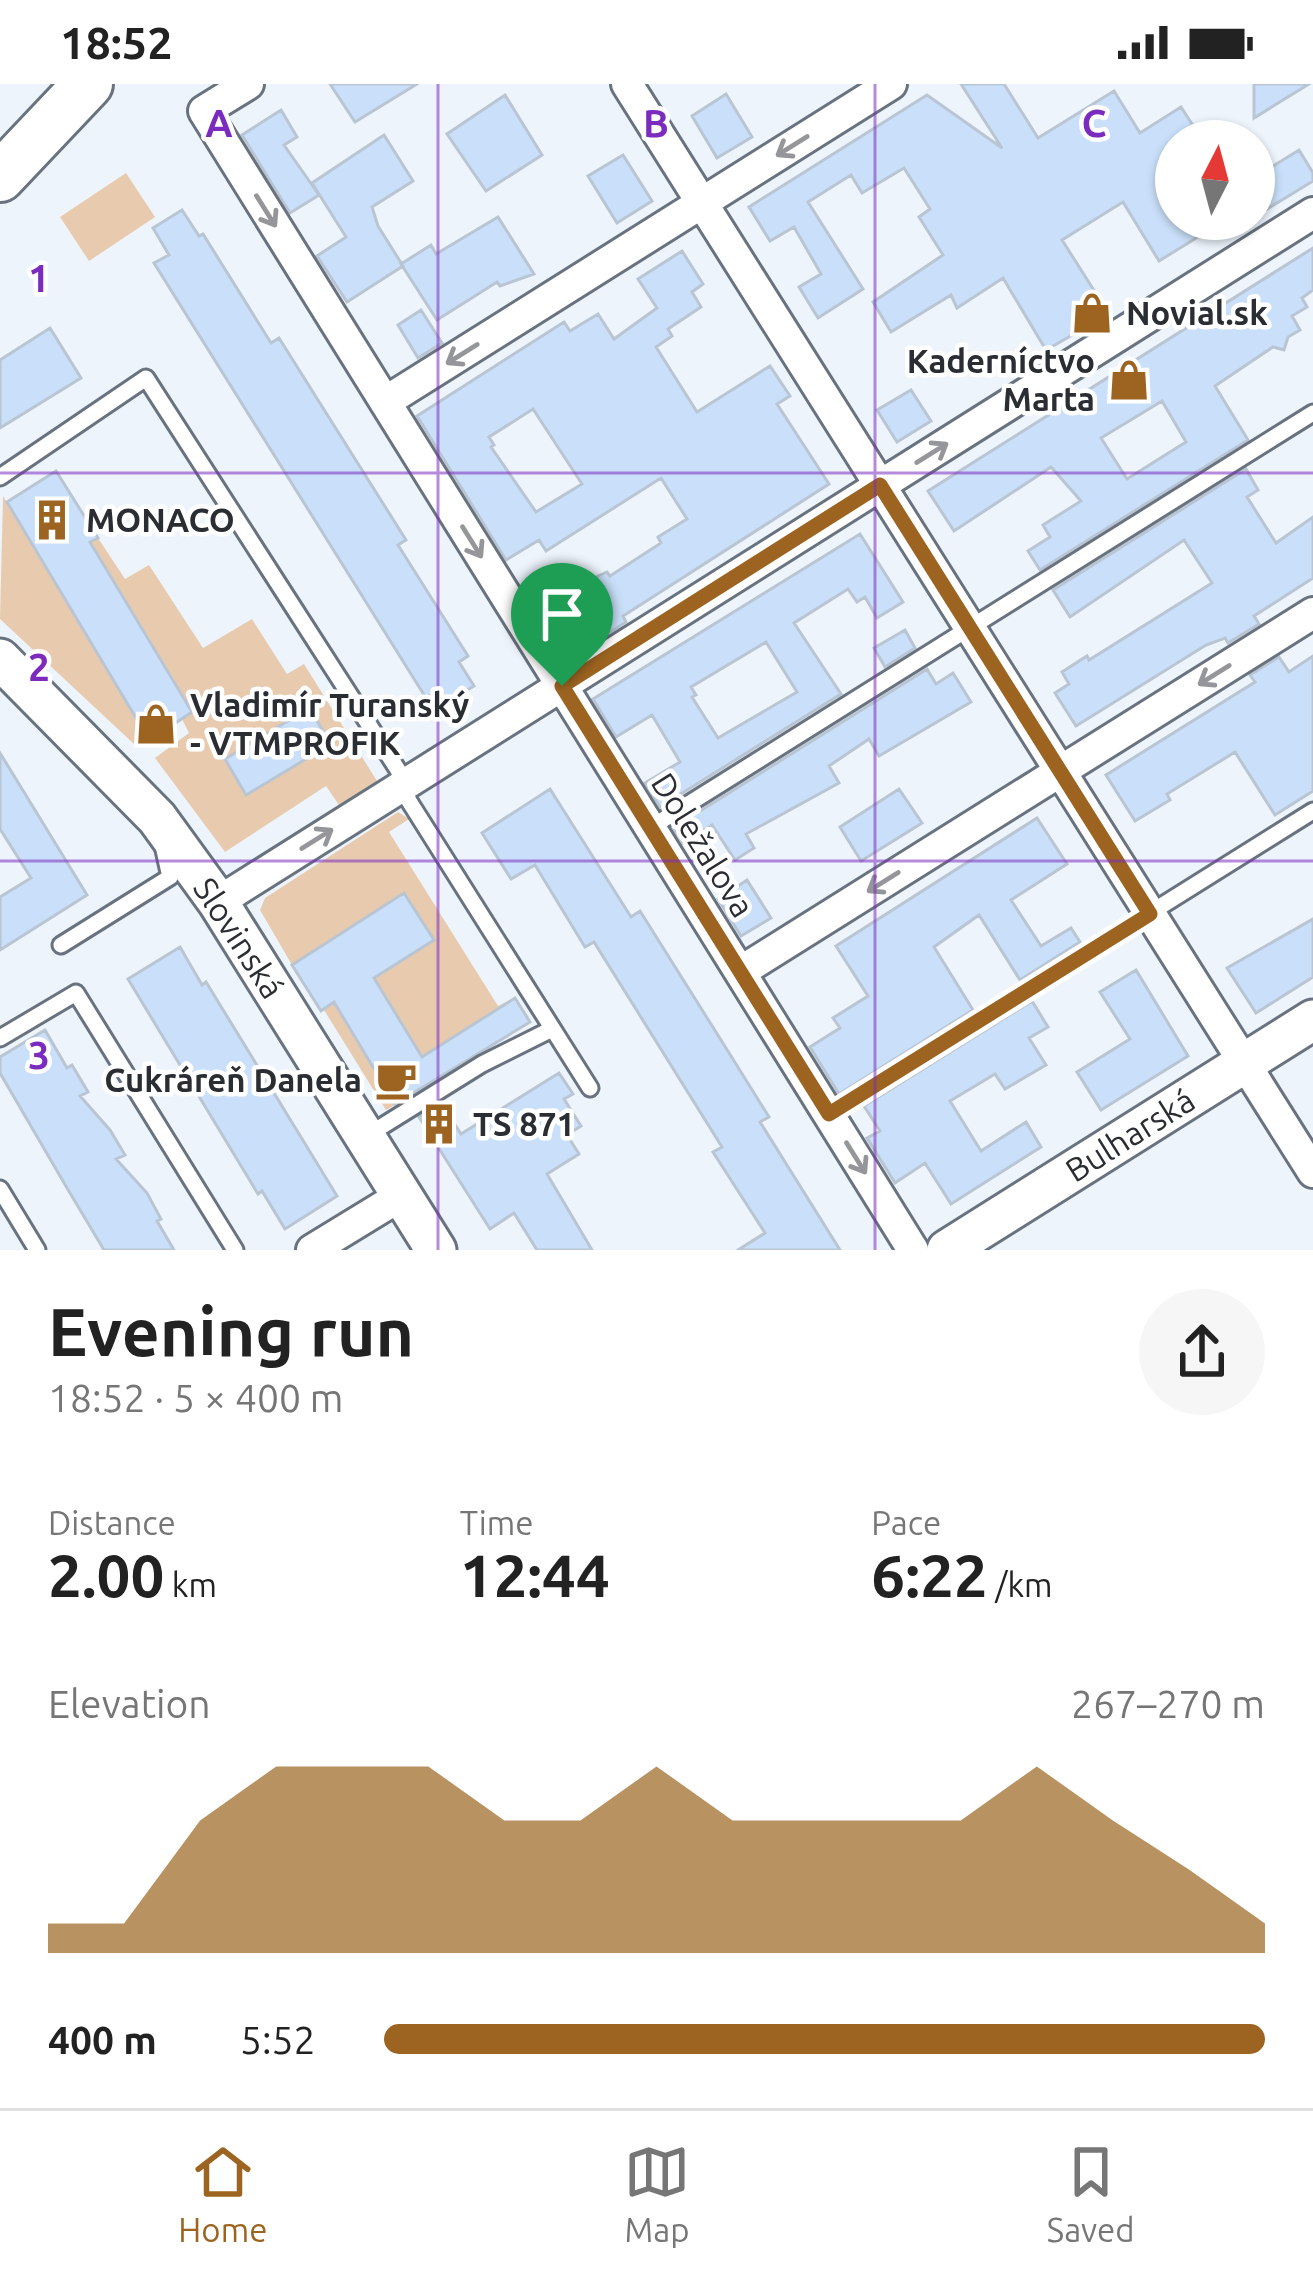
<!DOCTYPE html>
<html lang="en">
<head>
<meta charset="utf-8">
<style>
  body { margin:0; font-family:Ubuntu,sans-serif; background:#f6f6f6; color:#222; height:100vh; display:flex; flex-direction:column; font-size:45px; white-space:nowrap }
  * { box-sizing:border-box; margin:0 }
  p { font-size:39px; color:#767676 }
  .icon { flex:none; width:66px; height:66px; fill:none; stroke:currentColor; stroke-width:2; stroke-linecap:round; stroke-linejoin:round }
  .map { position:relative; height:1166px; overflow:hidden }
  .drawer { display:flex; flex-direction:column; background:#fff; flex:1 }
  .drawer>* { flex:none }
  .needle { width:78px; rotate:6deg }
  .buttons { position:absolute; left:1155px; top:36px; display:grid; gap:24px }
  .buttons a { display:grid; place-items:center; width:120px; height:120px; border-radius:50%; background:#fff; box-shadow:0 3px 9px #0004; font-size:60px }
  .pin { position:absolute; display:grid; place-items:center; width:102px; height:102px; color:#fff; margin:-123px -51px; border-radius:50% 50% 50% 0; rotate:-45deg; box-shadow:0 0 12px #0007 }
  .pin .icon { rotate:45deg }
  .round { display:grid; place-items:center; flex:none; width:126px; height:126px; border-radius:63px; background:#f6f6f6 }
  .head { display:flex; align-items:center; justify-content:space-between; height:204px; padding:0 48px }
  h1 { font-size:66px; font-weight:700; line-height:90px }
  .stats { display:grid; grid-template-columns:repeat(3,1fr); gap:18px; height:204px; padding:12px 48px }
  .stats div { display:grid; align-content:center }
  .stats b { font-size:60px; font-weight:700 }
  .stats small { font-size:33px; font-weight:400 }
  .stats p { font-size:33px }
  .chart { height:336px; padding:24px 48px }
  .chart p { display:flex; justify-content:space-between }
  .chart svg { width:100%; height:216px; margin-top:12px; fill:#9c6420; opacity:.7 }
  ul { padding:0 48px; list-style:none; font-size:39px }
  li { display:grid; grid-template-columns:192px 144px 1fr; align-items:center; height:90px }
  li i { height:30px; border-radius:15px; background:#9c6420 }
  .status { display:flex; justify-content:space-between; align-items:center; height:84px; padding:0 60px; background:#fff; direction:ltr }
  .status svg { height:33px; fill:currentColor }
  .dock { display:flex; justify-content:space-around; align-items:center; height:168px; border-top:3px solid #e0e0e0; background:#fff; font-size:33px; color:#767676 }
  .dock a { display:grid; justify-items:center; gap:6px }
  .dock .current { color:#9c6420 }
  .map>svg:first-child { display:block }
  .green { fill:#e8cbaf }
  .building { fill:#cae0fa; stroke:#b9c5d2; stroke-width:3; fill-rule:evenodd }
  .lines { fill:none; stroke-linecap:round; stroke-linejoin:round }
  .service-casing { stroke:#69737f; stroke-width:21 }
  .minor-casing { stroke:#69737f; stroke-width:36 }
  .tertiary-casing { stroke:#69737f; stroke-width:45 }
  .primary-casing { stroke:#69737f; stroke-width:54 }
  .service { stroke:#fff; stroke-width:15 }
  .minor { stroke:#fff; stroke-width:30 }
  .tertiary { stroke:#fff; stroke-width:39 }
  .primary { stroke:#fff; stroke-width:48 }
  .oneway { stroke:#949699 }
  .route-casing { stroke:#fff; stroke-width:24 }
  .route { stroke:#9c6420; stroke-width:15 }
  .grid { fill:none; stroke:#7b2cbf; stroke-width:3; stroke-opacity:0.55 }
  .labels { text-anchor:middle; stroke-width:9; stroke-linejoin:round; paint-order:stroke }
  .poi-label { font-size:33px; font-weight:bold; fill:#2a2e33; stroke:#fff; text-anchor:start }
  .street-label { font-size:33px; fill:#2a2e33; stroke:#fff }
  .grid-label { font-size:39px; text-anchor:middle; font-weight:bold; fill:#7b2cbf; stroke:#fff; stroke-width:9; stroke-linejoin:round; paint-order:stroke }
</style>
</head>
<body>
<div class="status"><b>18:52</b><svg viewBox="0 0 49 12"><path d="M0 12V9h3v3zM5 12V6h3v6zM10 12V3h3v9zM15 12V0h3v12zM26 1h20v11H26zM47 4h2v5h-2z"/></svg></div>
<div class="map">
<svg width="1313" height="1166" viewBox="0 0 1313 1166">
  <rect width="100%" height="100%" fill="#edf4fc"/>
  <!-- green -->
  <path class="green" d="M126,89L155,133L89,177L60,133Z
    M3,412L139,638L148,647L134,660L0,535Z
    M98,454L125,495L149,481L203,564L252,535L287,590L304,580L377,697L339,721L326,702L225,768L155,674L189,649L182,635L192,628L90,458Z
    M398,728L409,735L389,748L498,922L515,914L422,973L347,940L395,1021L386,1026L324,926L434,855L404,809L292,881L260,826L265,814Z"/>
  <!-- building -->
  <path class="building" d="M330,0H417L355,38Z
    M961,0H1004L1038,54L1114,7L1140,49L1181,23L1203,57H1176V135H1227L1159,177L1123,118L1062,156L1109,230L1046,266L1003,194L957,224L951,211L891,248L873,218L943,171L919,133L930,125L904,84L862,109L851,91L808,118L863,205L818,234L799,203L821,190L794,143L770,157L749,123L927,11L1002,64Z
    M1254,0H1309L1254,34Z
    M726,10L752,53L717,74L692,32Z
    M505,11L542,71L486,107L447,50Z
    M281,26L297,53L284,61L319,111L290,129L242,51Z
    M384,51L413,97L372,123L378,142L403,182L347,218L317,172L346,153L312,99Z
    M1299,66L1313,89V97L1254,133V94Z
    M623,71L652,117L617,139L588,92Z
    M182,126L199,152L203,150L271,259L279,254L406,456L398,461L468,572L459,578L474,602L445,619L438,607L426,614L154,179L169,171L153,144Z
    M498,133L534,190L500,202L497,198L437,236L401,180L431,161L436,170Z
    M1313,164V206L1302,214L1307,223L1292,232L1300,246L1288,253L1284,266L1273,263L1215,302L1248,356L1040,486L1028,467L1050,453L1043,441L1081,417L1051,383L954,447L928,407ZM1162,317L1186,358L1127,395L1101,354Z
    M682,167L703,200L692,208L701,223L668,245L672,252L656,263L697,328L770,282L790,312L777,320L829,400L623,532L626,538L597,557L592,550L564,568L534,520L563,503L569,511L598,492L607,488L610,492L661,459L658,453L687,435L661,394L546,467L539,456L506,476L417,332L564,238L570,247L598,230L614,255L657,224L638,195ZM533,325L582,400L536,428L491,363L494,361L489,353Z
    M421,226L442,259L418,274L398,241Z
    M50,244L81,294L0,344V276Z
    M911,306L931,337L897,358L877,326Z
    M1246,385L1258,406L1247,413L1276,459L1313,433V494L1254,532L1259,540L1228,559L1225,554L1206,561L1076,642L1055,609L1069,600L1062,588L1087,572L1089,576L1212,499L1184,456L1070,533L1053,506Z
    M56,387L98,454L90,458L192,628L153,654L139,639L7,418Z
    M860,450L903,518L877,534L865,513L857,518L848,505L794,539L841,610L660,723L645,699L680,678L652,631L616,653L593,615ZM766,558L797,608L718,654L692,613L696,611L691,603Z
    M905,546L915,564L885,583L874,564Z
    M1313,572V707L1275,731L1235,668L1167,710L1170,716L1135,737L1106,691L1255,598L1250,591L1279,573L1289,588Z
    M927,585L936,600L953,589L971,618L879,672L869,655L829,682L839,699L746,750L754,764L735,776L712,741L683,759L673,744Z
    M309,624L331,660L246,711L225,675Z
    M0,669L87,811L0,866V813L31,794L0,745Z
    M550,705L631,833L640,827L726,964L769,1033L760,1038L840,1166H738L765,1149L713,1068L722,1063L594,858L585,863L535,781L511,795L482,749Z
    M899,705L922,739L861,777L840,743Z
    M1037,734L1067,780L1011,816L1041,862L1071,844L1080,858L1020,896L979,831L934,863L973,926L839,1010L810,963L840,944L833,934L868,912L836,862Z
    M747,796L771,834L741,852L718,815Z
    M404,809L434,856L374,894L422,973L515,914L530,938L395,1020L334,918L321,927L292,881Z
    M1313,835V893L1256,929L1227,884Z
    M180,863L202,901L206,898L337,1112L285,1145L262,1107L258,1110L128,895Z
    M1136,886L1188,972L1101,1026L1077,988L1130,955L1100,908Z
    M1032,917L1048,943L1029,954L1046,981L1005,1005L995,990L950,1017L981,1067L1026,1038L1041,1063L951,1120L925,1079L895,1099L867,1054L880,1047L864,1022Z
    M45,946L67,984L72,981L88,1008L80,1012L110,1046L125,1071L116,1075L147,1109L161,1135L157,1137L174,1166H104L67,1104L0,989V973Z
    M559,989L573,1010L564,1015L581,1042L567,1051L579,1070L547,1090L592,1166H537L514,1129L490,1145L419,1033L441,1019L461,1050Z"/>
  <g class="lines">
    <!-- service casing -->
    <g class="service-casing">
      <path id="service" d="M0,393L146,294L398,686L409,717L590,1004
        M650,744L1313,329
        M61,861L170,793L164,766
        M0,954L76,909L235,1166
        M829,1030L1313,727
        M368,1051L482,980L552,945
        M0,1105L37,1166"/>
    </g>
    <!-- minor casing -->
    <g class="minor-casing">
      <path id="minor" d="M248,0L204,27L913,1166
        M627,0L1313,1088
        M385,318L891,0
        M218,818L1313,129
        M740,888L1313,529
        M312,1166L402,1111"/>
    </g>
    <!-- tertiary casing -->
    <g class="tertiary-casing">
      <path id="tertiary" d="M0,575L157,734L218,818L436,1166
        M947,1166L1313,936"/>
    </g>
    <!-- primary casing -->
    <g class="primary-casing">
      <path id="primary" d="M0,93L88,0"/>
    </g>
    <!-- service -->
    <use href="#service" class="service"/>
    <!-- minor -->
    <use href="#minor" class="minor"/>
    <!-- tertiary -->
    <use href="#tertiary" class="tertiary"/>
    <!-- primary -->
    <use href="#primary" class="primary"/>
  </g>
  <!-- one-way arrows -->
  <defs><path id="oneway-shaft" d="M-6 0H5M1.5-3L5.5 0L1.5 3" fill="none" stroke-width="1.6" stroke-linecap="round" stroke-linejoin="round" transform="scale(3)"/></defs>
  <g class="oneway">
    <use href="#oneway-shaft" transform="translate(792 62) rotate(148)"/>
    <use href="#oneway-shaft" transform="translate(266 127) rotate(58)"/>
    <use href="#oneway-shaft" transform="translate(462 270) rotate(148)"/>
    <use href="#oneway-shaft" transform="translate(932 369) rotate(-32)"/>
    <use href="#oneway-shaft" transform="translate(472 458) rotate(58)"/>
    <use href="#oneway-shaft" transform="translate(1214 591) rotate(148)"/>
    <use href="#oneway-shaft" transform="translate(317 755) rotate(-32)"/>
    <use href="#oneway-shaft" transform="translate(883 798) rotate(148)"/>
    <use href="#oneway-shaft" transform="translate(856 1074) rotate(58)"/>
  </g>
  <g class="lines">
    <!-- route casing -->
    <g class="route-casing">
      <path id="route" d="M880,401L1150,830L829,1030L562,602Z"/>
    </g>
    <!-- route -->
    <use href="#route" class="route"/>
  </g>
  <!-- grid -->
  <path class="grid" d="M438,0V1166M875,0V1166M0,389H1313M0,777H1313"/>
  <!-- icons -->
  <defs>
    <g id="shop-bare" transform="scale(3.24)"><path d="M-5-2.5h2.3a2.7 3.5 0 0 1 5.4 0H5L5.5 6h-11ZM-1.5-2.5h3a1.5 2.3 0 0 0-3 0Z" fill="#9c6420" stroke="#fff" stroke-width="2.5" paint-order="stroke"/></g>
    <g id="building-bare" transform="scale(3.24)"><path d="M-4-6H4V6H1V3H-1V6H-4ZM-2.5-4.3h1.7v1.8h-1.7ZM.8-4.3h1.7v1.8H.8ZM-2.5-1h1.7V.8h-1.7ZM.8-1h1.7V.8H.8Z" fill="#9c6420" stroke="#fff" stroke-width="2.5" paint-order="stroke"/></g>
    <g id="cafe-bare" transform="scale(3.24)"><path d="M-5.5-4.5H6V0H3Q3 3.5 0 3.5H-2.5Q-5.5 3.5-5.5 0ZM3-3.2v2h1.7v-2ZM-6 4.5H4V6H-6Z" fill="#9c6420" stroke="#fff" stroke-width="2.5" paint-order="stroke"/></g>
  </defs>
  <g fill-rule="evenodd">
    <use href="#shop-bare" x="1092" y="229"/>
    <use href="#shop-bare" x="1129" y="296"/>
    <use href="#building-bare" x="52" y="436"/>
    <use href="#shop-bare" x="156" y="640"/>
    <use href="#cafe-bare" x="396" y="996"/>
    <use href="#building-bare" x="439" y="1040"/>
  </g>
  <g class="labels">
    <!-- poi labels -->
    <g class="poi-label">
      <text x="1126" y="241">Novial.sk</text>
      <text x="1095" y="289" text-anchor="end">Kaderníctvo<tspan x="1095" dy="38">Marta</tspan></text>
      <text x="86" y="448">MONACO</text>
      <text x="190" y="633">Vladimír Turanský<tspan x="190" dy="38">- VTMPROFIK</tspan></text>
      <text x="362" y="1008" text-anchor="end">Cukráreň Danela</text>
      <text x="473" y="1052">TS 871</text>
    </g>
    <!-- street labels -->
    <g class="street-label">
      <text transform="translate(703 761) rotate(58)" y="12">Doležalova</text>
      <text transform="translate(239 854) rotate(57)" y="12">Slovinská</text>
      <text transform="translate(1130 1051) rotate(-32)" y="12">Bulharská</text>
    </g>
  </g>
  <g class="grid-label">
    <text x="219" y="53">A</text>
    <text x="656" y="53">B</text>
    <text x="1094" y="53">C</text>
    <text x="39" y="208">1</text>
    <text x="39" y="597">2</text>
    <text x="39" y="985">3</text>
  </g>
</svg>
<div class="buttons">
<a><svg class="needle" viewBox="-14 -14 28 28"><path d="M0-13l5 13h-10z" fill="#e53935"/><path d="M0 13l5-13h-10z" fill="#767676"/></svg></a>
</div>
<div class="pin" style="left:562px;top:602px;background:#1e9e55"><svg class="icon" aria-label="arrive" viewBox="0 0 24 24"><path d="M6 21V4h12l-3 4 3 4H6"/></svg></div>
</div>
<section class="drawer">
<div class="head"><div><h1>Evening run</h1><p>18:52 · 5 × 400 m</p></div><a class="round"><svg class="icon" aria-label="share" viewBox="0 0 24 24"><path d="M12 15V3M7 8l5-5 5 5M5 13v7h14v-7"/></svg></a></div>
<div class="stats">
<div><p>Distance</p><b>2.00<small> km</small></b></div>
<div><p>Time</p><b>12:44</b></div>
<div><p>Pace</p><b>6:22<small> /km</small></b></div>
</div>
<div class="chart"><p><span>Elevation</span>267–270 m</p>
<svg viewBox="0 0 160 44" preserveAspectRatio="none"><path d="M0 44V38L10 38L20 17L30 6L40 6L50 6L60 17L70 17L80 6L90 17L100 17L110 17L120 17L130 6L140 17L150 27L160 38V44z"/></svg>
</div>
<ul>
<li><b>400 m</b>5:52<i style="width:100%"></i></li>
</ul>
</section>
<nav class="dock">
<a class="current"><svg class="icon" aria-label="home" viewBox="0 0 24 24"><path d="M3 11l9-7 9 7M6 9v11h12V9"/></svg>Home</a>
<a><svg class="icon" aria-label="map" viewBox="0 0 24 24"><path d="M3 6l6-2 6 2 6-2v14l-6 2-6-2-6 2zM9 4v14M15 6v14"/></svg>Map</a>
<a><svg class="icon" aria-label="saved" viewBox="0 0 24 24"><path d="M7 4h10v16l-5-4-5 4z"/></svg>Saved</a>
</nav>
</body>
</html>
